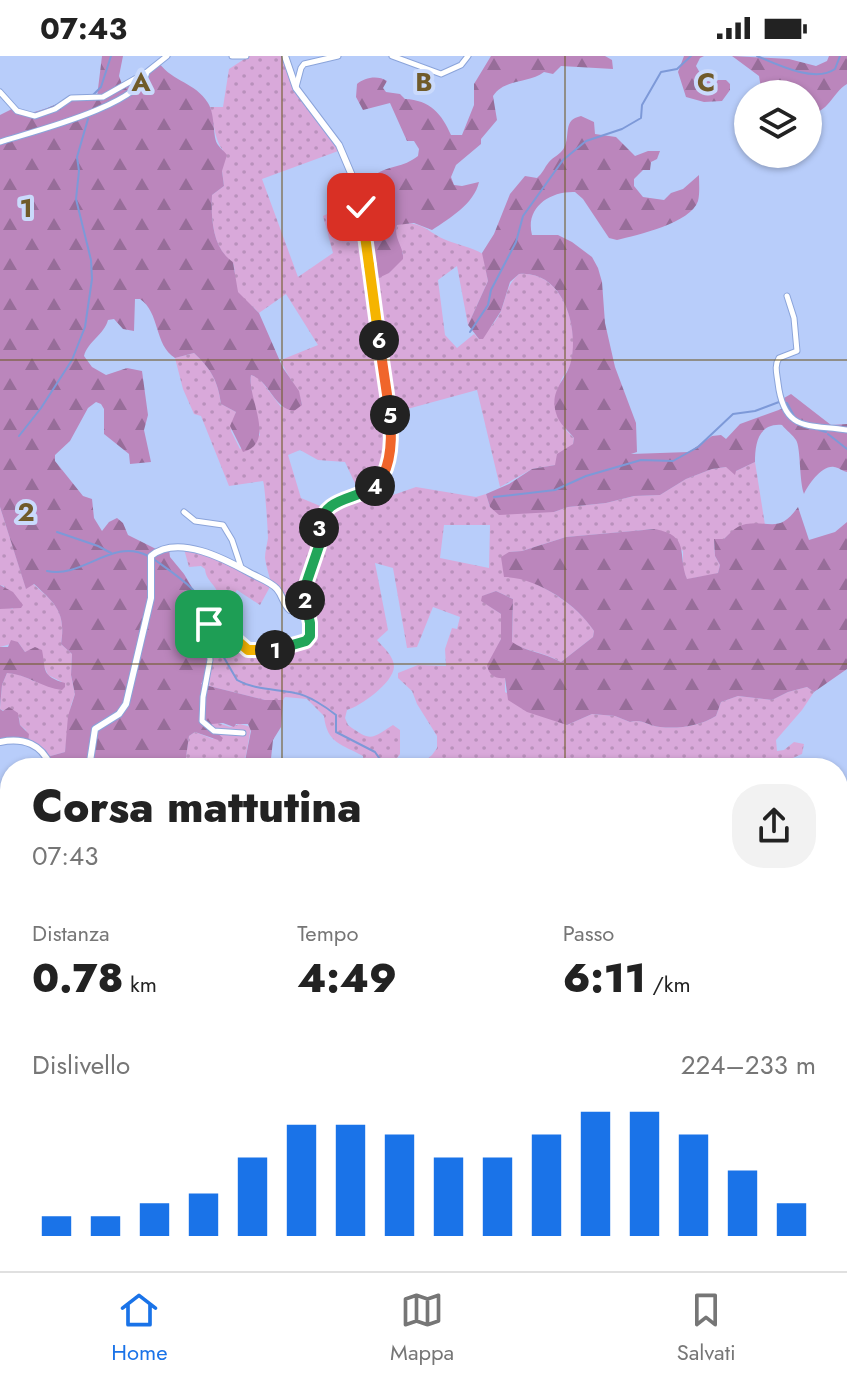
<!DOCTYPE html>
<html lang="it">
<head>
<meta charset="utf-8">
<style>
  body { margin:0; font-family:Jost,sans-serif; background:#f2f2f2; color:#222; height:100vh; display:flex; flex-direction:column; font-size:30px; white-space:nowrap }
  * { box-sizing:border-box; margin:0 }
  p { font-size:26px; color:#767676 }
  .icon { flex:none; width:44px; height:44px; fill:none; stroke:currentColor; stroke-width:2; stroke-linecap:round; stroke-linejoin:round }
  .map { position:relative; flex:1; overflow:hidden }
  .panel { position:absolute; left:0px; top:702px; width:848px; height:514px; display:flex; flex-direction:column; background:#fff; border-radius:32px 32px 0 0; box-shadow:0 2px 6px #0004 }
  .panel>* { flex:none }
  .fabs { position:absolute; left:734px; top:24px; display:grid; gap:16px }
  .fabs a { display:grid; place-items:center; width:88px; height:88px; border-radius:50%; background:#fff; box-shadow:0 2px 6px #0004; font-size:40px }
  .pin { position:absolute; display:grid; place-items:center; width:68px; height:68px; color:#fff; margin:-34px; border-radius:16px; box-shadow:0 4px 12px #0006 }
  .km { position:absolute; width:40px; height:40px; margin:-20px; border-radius:50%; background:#222; color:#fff; font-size:22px; line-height:40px; text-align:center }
  .round { display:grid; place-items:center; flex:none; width:84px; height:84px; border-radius:32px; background:#f2f2f2 }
  .headline { display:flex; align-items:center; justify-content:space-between; height:136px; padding:0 32px }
  h1 { font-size:44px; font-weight:800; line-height:60px }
  .metrics { display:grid; grid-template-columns:repeat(3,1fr); gap:12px; height:136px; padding:8px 32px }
  .metrics div { display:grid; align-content:center }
  .metrics b { font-size:40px; font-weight:800 }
  .metrics small { font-size:22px; font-weight:400 }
  .metrics p { font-size:22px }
  .chart { height:224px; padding:16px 32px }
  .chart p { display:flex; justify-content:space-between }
  .chart svg { width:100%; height:144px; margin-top:8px; stroke:#1a73e8; stroke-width:6 }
  .status { display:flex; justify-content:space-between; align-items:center; height:56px; padding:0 40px; background:#fff; direction:ltr }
  .status svg { height:22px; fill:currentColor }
  .dock { display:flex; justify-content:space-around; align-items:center; height:112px; border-top:2px solid #e0e0e0; background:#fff; font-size:22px; color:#767676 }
  .dock a { display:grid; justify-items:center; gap:4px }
  .dock .current { color:#1a73e8 }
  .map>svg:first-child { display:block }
  .grass { fill:url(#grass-dots); fill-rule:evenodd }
  .forest { fill:url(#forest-firs) }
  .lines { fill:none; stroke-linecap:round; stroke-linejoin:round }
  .stream { stroke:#7d99d8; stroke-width:2 }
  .minor-casing { stroke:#8ba4da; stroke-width:7 }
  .tertiary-casing { stroke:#8ba4da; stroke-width:8 }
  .minor { stroke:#fff; stroke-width:5 }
  .tertiary { stroke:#fff; stroke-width:6 }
  .split-1-casing { stroke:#fff; stroke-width:16 }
  .split-2-casing { stroke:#fff; stroke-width:16 }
  .split-3-casing { stroke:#fff; stroke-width:16 }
  .split-4-casing { stroke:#fff; stroke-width:16 }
  .split-5-casing { stroke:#fff; stroke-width:16 }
  .split-6-casing { stroke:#fff; stroke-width:16 }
  .split-7-casing { stroke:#fff; stroke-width:16 }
  .split-8-casing { stroke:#fff; stroke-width:16 }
  .split-1 { stroke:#f5b400; stroke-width:10 }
  .split-2 { stroke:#22a559; stroke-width:10 }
  .split-3 { stroke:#22a559; stroke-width:10 }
  .split-4 { stroke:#22a559; stroke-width:10 }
  .split-5 { stroke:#f0652b; stroke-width:10 }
  .split-6 { stroke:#f0652b; stroke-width:10 }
  .split-7 { stroke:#f5b400; stroke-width:10 }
  .split-8 { stroke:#f5b400; stroke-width:10 }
  .grid { fill:none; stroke:#705b2a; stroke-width:2; stroke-opacity:0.55 }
  .grid-label { font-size:26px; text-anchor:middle; font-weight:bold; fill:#705b2a; stroke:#cadafc; stroke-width:8; stroke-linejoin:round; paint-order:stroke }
</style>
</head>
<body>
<div class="status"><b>07:43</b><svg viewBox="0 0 49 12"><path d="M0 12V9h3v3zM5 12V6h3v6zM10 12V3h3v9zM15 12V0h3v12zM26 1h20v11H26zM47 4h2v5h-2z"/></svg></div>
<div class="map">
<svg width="847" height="1215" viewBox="0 0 847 1215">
  <defs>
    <pattern id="grass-dots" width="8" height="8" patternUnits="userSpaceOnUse" patternTransform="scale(2)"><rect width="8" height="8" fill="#d9a9da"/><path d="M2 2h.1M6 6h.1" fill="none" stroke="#b991bc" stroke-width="1.8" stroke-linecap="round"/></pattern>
    <pattern id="forest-firs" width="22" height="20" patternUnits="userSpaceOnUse" patternTransform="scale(2)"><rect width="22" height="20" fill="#bb86bc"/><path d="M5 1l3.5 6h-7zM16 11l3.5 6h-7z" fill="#976d99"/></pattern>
  </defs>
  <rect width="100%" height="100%" fill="#b8cdfa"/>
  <!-- grass -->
  <path class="grass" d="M249,0H284L297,33L341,94L262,123L298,221L333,197L323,160L341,151L335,133L355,126L389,217L403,198L395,180L397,169C421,163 427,176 446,184C458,189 471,191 483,198L488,225L468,269L457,210L438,224L445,279L457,292L474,278L479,283C487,276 499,263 502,252C507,238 507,229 519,218C563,214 580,272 571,307C569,315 561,320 560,329C560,343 563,359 565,373L574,382L573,388L555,409L532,413L500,431L477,334L389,358L390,393L378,428L393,439L416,431L476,441L486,438L490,451L554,456L568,451L606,447L634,440L660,439L686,423L712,413L726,411L736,415L755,406L765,469C745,468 738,470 724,483H714L715,500L720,509L718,517C707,521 697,520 687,524L683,513V495L655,473L566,481L522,495L509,496L521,521C548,532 579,551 594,575L593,581L561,606C545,596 525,595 512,587L513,543L496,535L483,540L482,545L501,558V583L488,613L505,621V636L567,669L592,658L615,660L630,666C641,662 649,670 660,671C679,673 700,670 716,660L721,646L738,640L772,644L788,636L807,631L814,636L802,654L776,684L777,695L784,694L794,686L804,688L802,698L786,705L787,712H417L432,699L437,692V680L417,648L412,635L398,622V617L418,609L446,610L445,593L452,572L457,573L460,561L433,551L417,591L407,592L393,512L375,507L388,574L377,584C383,591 394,600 394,611C393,627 361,650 347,654L345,662L348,669C372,687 372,682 393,669L400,674V698L393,708L396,712H363V700C342,688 327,688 324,660L307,643L285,641L283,644H265L201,628L210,614L211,563L250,592L297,586L308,578L310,566L303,542L291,553L271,529L260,549L237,534L227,549L220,544C218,529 206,526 205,513L201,510L189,511L184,493L204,496L271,527C269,519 266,510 265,502C265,495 267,489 268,482C268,476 265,429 263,425L229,430L201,360L194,358L183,333L175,302L194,297C211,313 218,325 221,348L236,356L231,375L240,393L260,379C257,364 249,331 251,319L259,322L281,351L302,349C299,331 286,320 281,304L318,289L286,238L259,257C253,249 245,247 239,239C232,229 237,218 233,207C212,192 211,162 212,139L224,130L222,115L223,94C215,86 213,63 210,51H223L229,13ZM300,394L318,404L345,406L360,438L325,452L301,442L288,399ZM444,469H490L489,512L440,502Z
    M0,451L26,532L33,528C56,548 66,556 61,588L72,598L71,619L75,638L71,649L65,696L47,701L28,686L26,674L20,669L19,661L0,653L2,629L7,617C31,618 34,633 62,626L48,619L42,605L29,595L25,596L18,586L0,591V553L6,551L13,553L4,530L0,529Z
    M215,666L230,671L240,668L251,671L246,699L240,712H190L189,709L187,712L186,700L189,680L195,676L213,683L216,678L211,668Z
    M838,791H847V944L838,938Z
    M838,1000L845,1005L847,1004V1048L838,1050Z
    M838,1160C844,1178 847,1195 847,1215L834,1213L805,1215L799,1206H838Z
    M453,1206H538L536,1215H437V1211L440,1209L447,1213L453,1210Z
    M578,1206H649L631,1215H582Z"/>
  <!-- forest -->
  <path class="forest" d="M102,0H123L119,20L123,31L159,7C173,26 195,26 208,47C216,60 212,81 218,89C221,93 224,95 227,99L222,115L224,130L212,139C211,162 212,192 233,206L238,236L259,257L283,312L299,335L302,349L294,355C273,352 270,325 251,319C247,342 277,387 243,396L230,370L236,356L221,348C218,325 211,313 194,297L175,302C154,289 160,256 140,243H135L134,275L123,273L114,263L108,264C104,279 88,285 84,300L92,311L106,319L127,312L142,315L148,359L144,374L151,406L130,408L129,398L104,378V353L101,348L96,346L88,352L70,385L55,399V405L83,440L92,443L94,462L102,475L109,466L117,462L123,467L128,479L158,494L169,493L170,501L184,518L211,563L210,614L201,628L265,644H283L281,671L273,684L270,712H246L244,710L251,675L248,668H236L234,671L223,667L212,668L211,672L223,682L221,685L195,676L189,680L185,708L187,711L189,708L190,712H50L47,701L65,696L68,660L75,638L71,619L72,598L61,588C66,557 56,548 34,528L26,533L0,451V59L16,51L26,58C55,53 64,39 97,41Z
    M491,0H605L612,4L613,13L561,10L553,18L544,16C528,28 505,22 493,40L497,64L481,83V88L456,109L451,121L454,129L462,130L479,126C474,148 450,162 432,174L414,167L397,169C393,183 404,190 403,203L389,217L372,225L359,141C364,134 369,124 375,119C389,109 403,112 418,100L419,93L414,85H407L390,47L363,54L356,41L357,28C365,21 378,19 387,25L383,32L386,36L400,38L405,43C430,44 442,58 451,79H462L474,49V28Z
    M684,0H704L700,2L696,10L704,24H726L730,28V34L722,45L704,46L686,41L678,16Z
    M732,0L789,3L816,10L827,5L829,0H847V28C832,37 828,58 808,58V38H762L759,20Z
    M581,60L594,66L595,78L616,81L635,100L648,95H660L657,103L651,106L650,114H643L634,123V130L643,141L664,144L671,137L683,133L699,119C699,126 700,137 698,145C691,167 637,179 617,184L609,182L583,143L575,136C549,135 525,152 532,179H558L572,186L592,201L598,212L602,226L605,267L615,311L636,367L637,396L631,398L689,396L712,380L721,379L726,383L740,368L787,351L784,342L791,338L831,369L847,368V416C842,415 838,411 834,411C822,409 808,429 804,438C799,425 801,392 796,384C793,379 786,374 782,369C758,367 755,388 755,406L736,415L735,419L726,411L712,413L686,423L660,439L634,440L606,447L568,451L554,456L499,459L490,451L486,438L509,428L532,413L555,409L557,398L573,388L574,382C568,374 559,368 556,357C549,333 567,324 571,305C579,271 563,214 519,218L510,226L501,255L483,283H479L468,269L488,225L482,197L494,178L510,138L525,120L537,122C543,117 544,112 549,106C553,101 561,98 564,92C571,79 562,64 581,60Z
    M798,451L809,484L835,476L847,466V613L814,636L807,631L788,636L772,644L738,640L721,646L716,660C700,670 679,673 660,671C649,670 641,662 630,666L615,660L592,658L567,669L527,656L508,644L505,622C496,623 489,620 487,609L501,583V558L481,545L482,540L496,535L513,543L512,586C524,595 545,597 561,606L593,581L594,575C577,548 536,521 504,521L501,501L509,496L522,495L566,481L655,473C691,480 677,498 687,523L718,517L720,509L715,500L714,483H724C730,477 736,470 746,468C770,464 779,478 798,451Z
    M0,529L13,536L23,549L21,552L0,553Z
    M11,584L18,586L25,596L35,591L42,594C46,614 41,620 65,627V631L62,634C43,632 26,618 7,617L2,629L0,651V591H8Z
    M9,651L18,657L20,669L29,678L28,686L0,687V653L3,655Z
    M5,733L10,737L9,790L6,795L10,800V1206H174L177,1210L189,1213L191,1210L199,1215H0V735Z
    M847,1048V1084H838V1050Z
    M538,1206H578L582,1215H536Z
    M649,1206H799L805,1215H631Z"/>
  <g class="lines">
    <!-- stream -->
    <path class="stream" d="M757,0C778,9 815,27 835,13L840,0
      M93,39L101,31L111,0
      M470,276L488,249L491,234L516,186L523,160L563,104L586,85L622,73L641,62L642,49L661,16L677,13L691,0
      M787,347L794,360
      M819,374L826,376
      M828,378L847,393
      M19,380L41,352L72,304L85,271L92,223L91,204L76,143L79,115L77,101L88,63
      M494,441L555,434L586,420L641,404L673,405L698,391L733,358L755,355L779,346
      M57,476L98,490L111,497
      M155,504C176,519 208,539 210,566
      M47,515C83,523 112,481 148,500
      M212,572L219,593L237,624C255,634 275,633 295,637C308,639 326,651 336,659V676L375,696L386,712
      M838,749L847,754
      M0,1023L10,1031
      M838,1063L843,1062L847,1065
      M142,1206L145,1215
      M410,1206L421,1215
      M613,1206L621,1215
      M651,1206C668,1213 697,1214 714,1206
      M750,1206L771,1208L781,1215
      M144,1209L163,1215
      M637,1215L640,1209L647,1206"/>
    <!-- minor casing -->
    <g class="minor-casing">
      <path id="minor" d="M232,0H246
        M392,0L441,18L461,9L468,0
        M296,31L301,12L304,8L338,0
        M0,36L17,55L35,60L55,53L71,42L103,41L147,16
        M0,86C31,76 141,49 147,16L167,0
        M787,240L794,262L797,295L779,302C774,310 777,318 778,327C784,377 809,368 847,374
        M184,456L195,465L223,469L232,484L241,511
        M243,677L214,675L202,665L203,641L210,604L207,571L214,567L219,569C228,576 235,584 243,591C260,603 289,591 306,585L311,575L305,544L302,540
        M838,978L847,983
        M838,1002L841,990L847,984"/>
    </g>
    <!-- tertiary casing -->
    <g class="tertiary-casing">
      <path id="tertiary" d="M0,686C23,681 43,688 51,712
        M89,712L95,673L119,658L126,648L151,542V500C178,478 225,503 250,517C259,522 271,526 277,533C283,540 283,548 290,554L297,551L299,547L319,490L320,468L323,458L332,448L372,433L382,423L388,401L390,365L356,129L339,89L296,32L285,0"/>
    </g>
    <!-- minor -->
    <use href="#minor" class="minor"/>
    <!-- tertiary -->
    <use href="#tertiary" class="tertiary"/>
  </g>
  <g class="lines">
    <!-- split-1 casing -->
    <g class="split-1-casing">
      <path id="split-1" d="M209,568L219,569L248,594H275"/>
    </g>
    <!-- split-2 casing -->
    <g class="split-2-casing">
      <path id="split-2" d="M275,594L306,585L310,580V567L305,544"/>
    </g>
    <!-- split-3 casing -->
    <g class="split-3-casing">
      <path id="split-3" d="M305,544L302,540L319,490V472"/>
    </g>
    <!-- split-4 casing -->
    <g class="split-4-casing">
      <path id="split-4" d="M319,472C324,440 354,445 375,430"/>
    </g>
    <!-- split-5 casing -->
    <g class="split-5-casing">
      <path id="split-5" d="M375,430C392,414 392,381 390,359"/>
    </g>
    <!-- split-6 casing -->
    <g class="split-6-casing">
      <path id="split-6" d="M379,284L390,359"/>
    </g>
    <!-- split-7 casing -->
    <g class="split-7-casing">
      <path id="split-7" d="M369,209L379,284"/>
    </g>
    <!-- split-8 casing -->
    <g class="split-8-casing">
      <path id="split-8" d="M361,151L369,209"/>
    </g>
    <!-- split-1 -->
    <use href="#split-1" class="split-1"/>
    <!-- split-2 -->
    <use href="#split-2" class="split-2"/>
    <!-- split-3 -->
    <use href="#split-3" class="split-3"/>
    <!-- split-4 -->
    <use href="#split-4" class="split-4"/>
    <!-- split-5 -->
    <use href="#split-5" class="split-5"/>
    <!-- split-6 -->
    <use href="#split-6" class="split-6"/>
    <!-- split-7 -->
    <use href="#split-7" class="split-7"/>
    <!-- split-8 -->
    <use href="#split-8" class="split-8"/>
  </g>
  <!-- grid -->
  <path class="grid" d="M282,0V712M565,0V712M0,304H847M0,608H847M0,911H10M838,911H847M282,1206V1215M565,1206V1215"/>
  <g class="grid-label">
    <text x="141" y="35">A</text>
    <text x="424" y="35">B</text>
    <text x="706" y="35">C</text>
    <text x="26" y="161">1</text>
    <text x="26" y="465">2</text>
  </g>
</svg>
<div class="fabs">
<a><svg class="icon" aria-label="layers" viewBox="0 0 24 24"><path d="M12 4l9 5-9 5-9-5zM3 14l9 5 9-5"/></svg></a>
</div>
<div class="pin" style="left:209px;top:568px;background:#1e9e55"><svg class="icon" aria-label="arrive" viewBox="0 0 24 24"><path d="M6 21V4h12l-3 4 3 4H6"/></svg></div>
<div class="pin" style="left:361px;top:151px;background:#d93025"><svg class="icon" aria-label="check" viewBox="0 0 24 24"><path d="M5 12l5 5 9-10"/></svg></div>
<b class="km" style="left:275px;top:594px">1</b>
<b class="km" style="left:305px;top:544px">2</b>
<b class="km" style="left:319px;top:472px">3</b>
<b class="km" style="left:375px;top:430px">4</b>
<b class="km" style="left:390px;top:359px">5</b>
<b class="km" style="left:379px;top:284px">6</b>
<section class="panel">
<div class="headline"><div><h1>Corsa mattutina</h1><p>07:43</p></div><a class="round"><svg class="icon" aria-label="share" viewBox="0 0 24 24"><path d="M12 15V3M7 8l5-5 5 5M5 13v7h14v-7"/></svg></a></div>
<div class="metrics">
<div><p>Distanza</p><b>0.78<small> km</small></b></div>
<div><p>Tempo</p><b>4:49</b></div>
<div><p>Passo</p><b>6:11<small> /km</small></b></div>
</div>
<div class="chart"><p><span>Dislivello</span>224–233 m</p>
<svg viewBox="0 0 160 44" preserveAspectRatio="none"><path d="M5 44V38M15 44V38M25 44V34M35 44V31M45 44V20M55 44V10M65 44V10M75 44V13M85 44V20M95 44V20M105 44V13M115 44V6M125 44V6M135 44V13M145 44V24M155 44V34"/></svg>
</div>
</section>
</div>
<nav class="dock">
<a class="current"><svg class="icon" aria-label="home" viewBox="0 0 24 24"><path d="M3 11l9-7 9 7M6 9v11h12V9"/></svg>Home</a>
<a><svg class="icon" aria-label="map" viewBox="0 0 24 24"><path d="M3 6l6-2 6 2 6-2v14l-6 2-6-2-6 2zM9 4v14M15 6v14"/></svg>Mappa</a>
<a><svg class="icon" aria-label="saved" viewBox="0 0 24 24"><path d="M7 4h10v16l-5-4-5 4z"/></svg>Salvati</a>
</nav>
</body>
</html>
